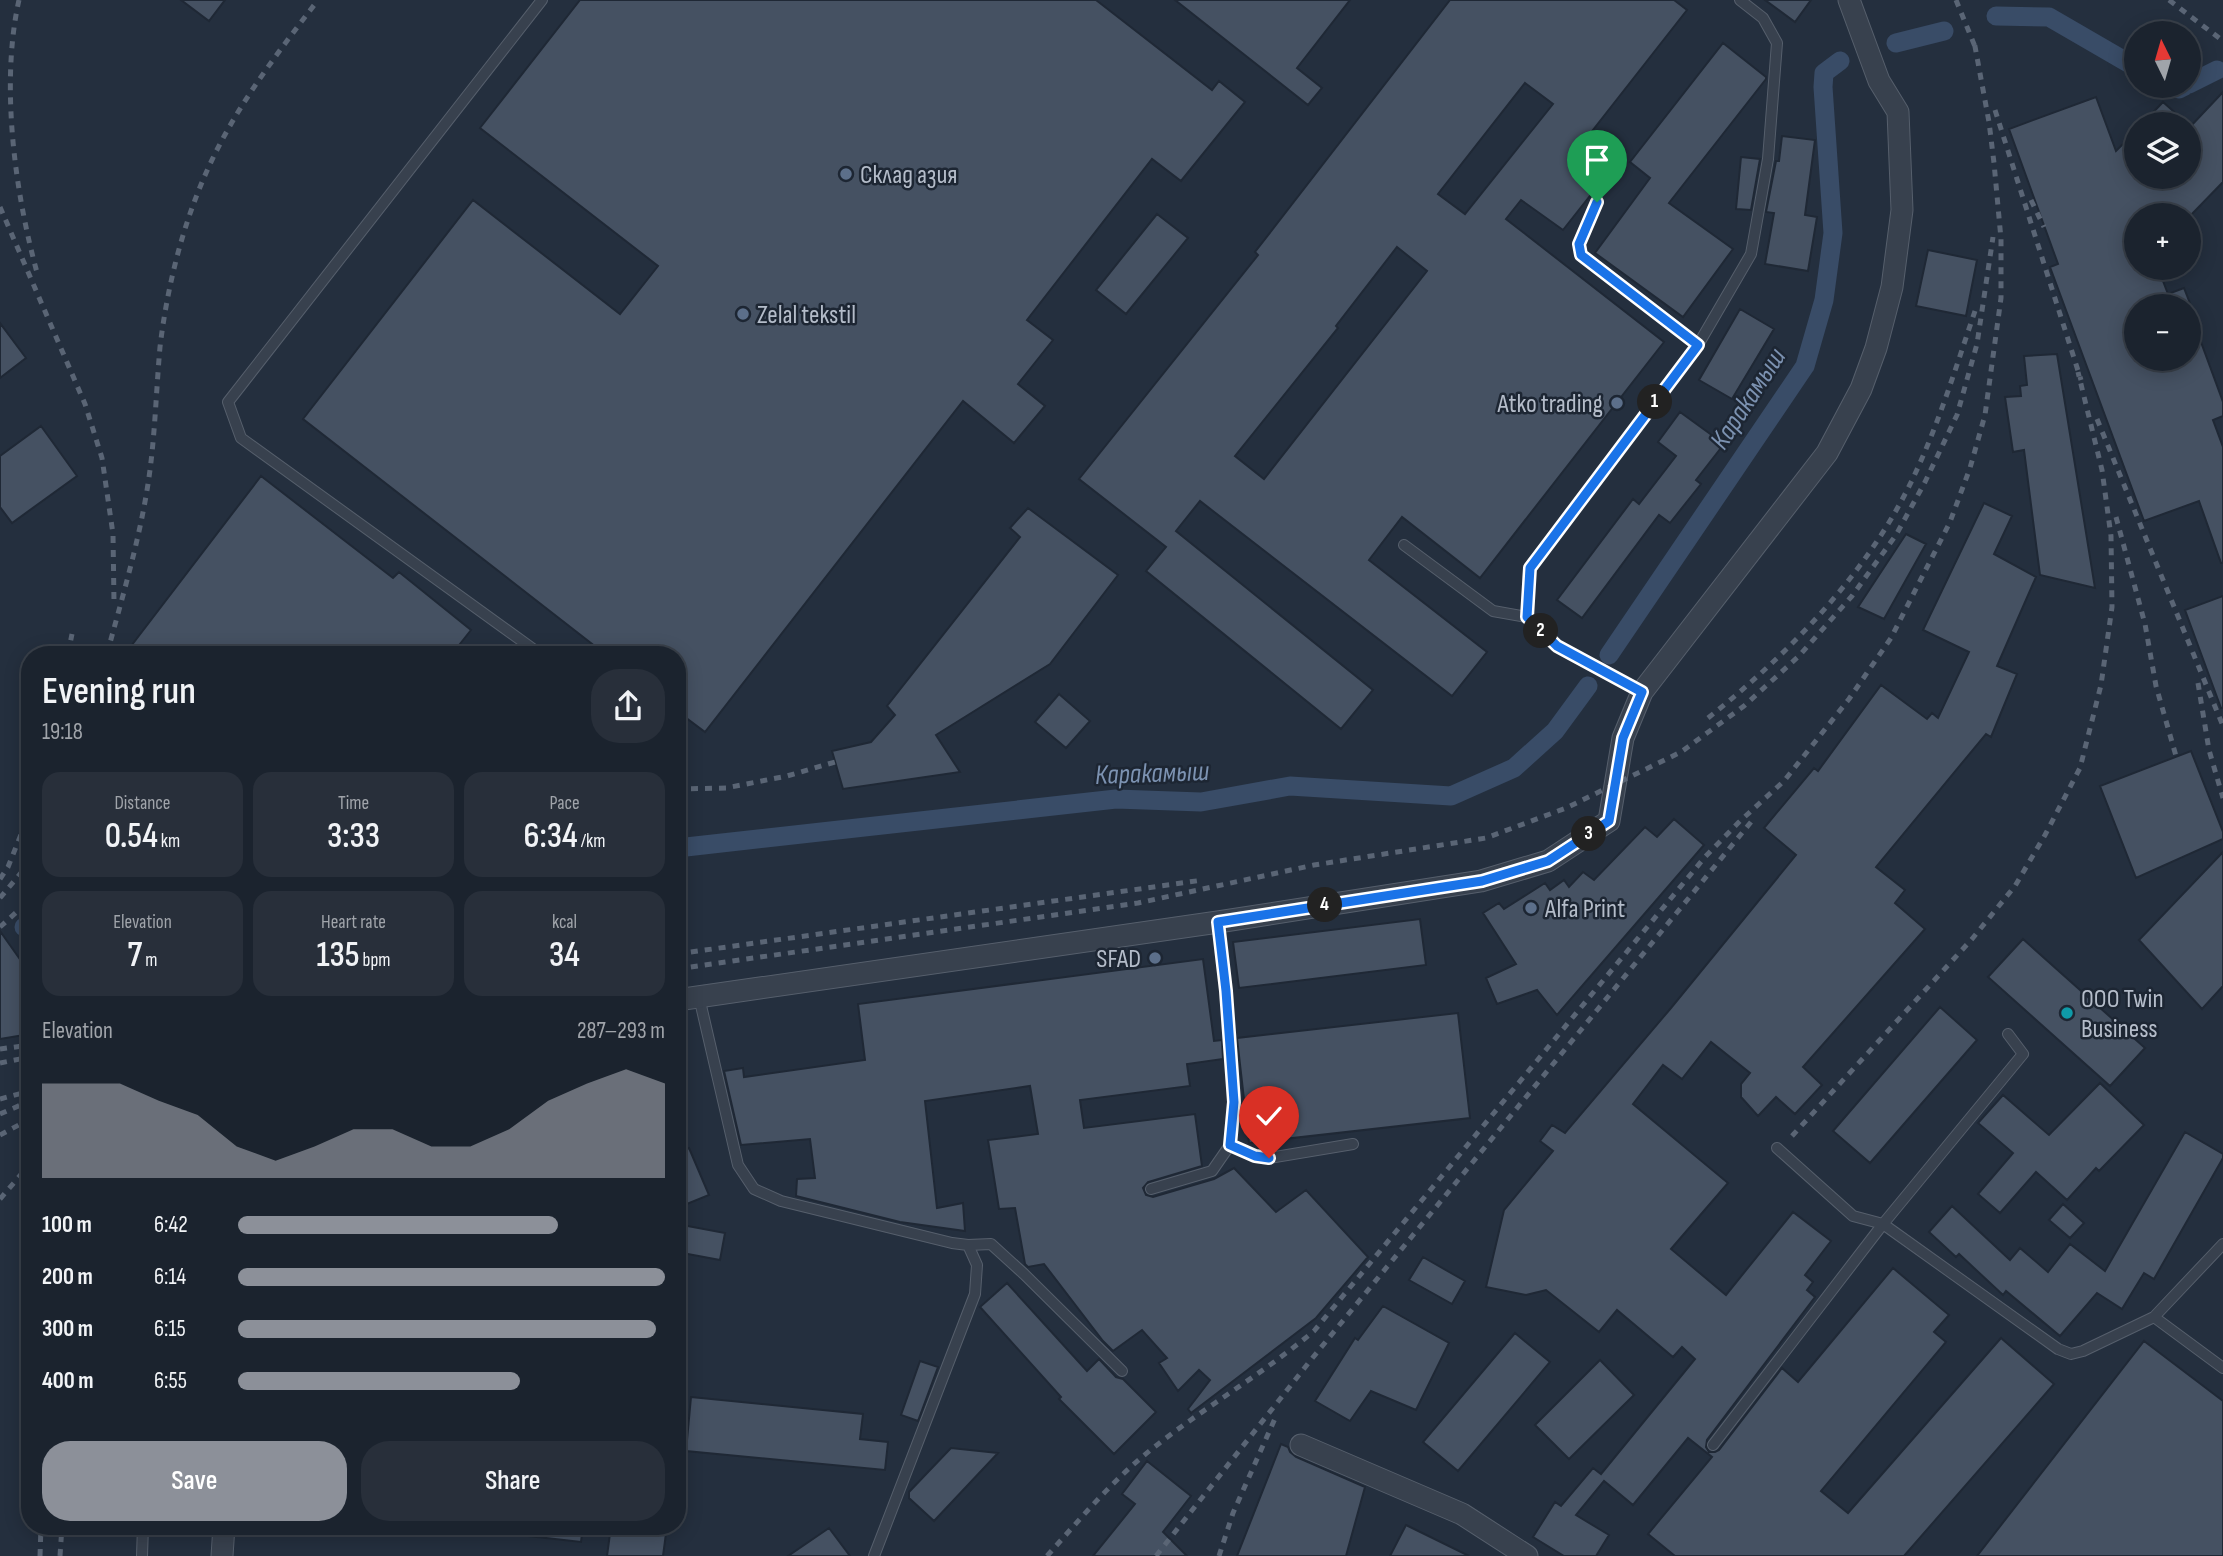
<!DOCTYPE html>
<html lang="en">
<head>
<meta charset="utf-8">
<style>
  body { margin:0; font-family:"Sofia Sans Condensed",sans-serif; background:#282f3a; color:#f1f3f6; height:100vh; display:flex; flex-direction:column; font-size:26px; white-space:nowrap }
  * { box-sizing:border-box; margin:0 }
  p { font-size:23px; color:#a0a4aa }
  .icon { flex:none; width:38px; height:38px; fill:none; stroke:currentColor; stroke-width:2; stroke-linecap:round; stroke-linejoin:round }
  .map { position:relative; flex:1; overflow:hidden }
  .drawer { position:absolute; left:21px; top:646px; width:665px; height:889px; display:flex; flex-direction:column; background:#1b232e; border-radius:28px; box-shadow:0 4px 18px #0003,0 0 0 2px #39404a }
  .drawer>* { flex:none }
  .needle { width:46px; rotate:355deg }
  .controls { position:absolute; left:2124px; top:21px; display:grid; gap:14px }
  .controls a { display:grid; place-items:center; width:77px; height:77px; border-radius:50%; background:#1b232e; box-shadow:0 4px 18px #0003,0 0 0 2px #39404a; font-size:35px }
  .pin { position:absolute; display:grid; place-items:center; width:60px; height:60px; color:#fff; margin:-72px -30px; border-radius:50% 50% 50% 0; rotate:-45deg; box-shadow:0 0 7px #0007 }
  .pin .icon { rotate:45deg }
  .km { position:absolute; width:35px; height:35px; margin:-18px; border-radius:50%; background:#222; color:#fff; font-size:19px; line-height:35px; text-align:center }
  .round { display:grid; place-items:center; flex:none; width:74px; height:74px; border-radius:28px; background:#282f3a }
  .head { display:flex; align-items:center; justify-content:space-between; height:119px; padding:0 21px }
  h1 { font-size:38px; font-weight:600; line-height:52px }
  .figures { display:grid; grid-template-columns:repeat(3,1fr); gap:10px; height:119px; padding:7px 21px }
  .figures div { display:grid; align-content:center; border-radius:18px; background:#282f3a; text-align:center }
  .figures b { font-size:35px; font-weight:600 }
  .figures small { font-size:19px; font-weight:400 }
  .figures p { font-size:19px }
  .chart { height:196px; padding:14px 21px }
  .chart p { display:flex; justify-content:space-between }
  .chart svg { width:100%; height:126px; margin-top:7px; fill:#8c9099; opacity:.7 }
  .action { display:flex; gap:14px; margin-top:auto; padding:14px 21px }
  .action a { flex:1; height:80px; border-radius:28px; background:#8c9099; color:#fff; font-size:28px; font-weight:600; line-height:80px; text-align:center }
  .action a+a { background:#282f3a; color:#f1f3f6 }
  ul { padding:0 21px; list-style:none; font-size:23px }
  li { display:grid; grid-template-columns:112px 84px 1fr; align-items:center; height:52px }
  li i { height:18px; border-radius:9px; background:#8c9099 }
  .map>svg:first-child { display:block }
  .lines { fill:none; stroke-linecap:round; stroke-linejoin:round }
  .canal { stroke:#394c67; stroke-width:19 }
  .building { fill:#455162; stroke:#1f2835; stroke-width:2; fill-rule:evenodd }
  .service-casing { stroke:#565f6c; stroke-width:12 }
  .minor-casing { stroke:#565f6c; stroke-width:23 }
  .service { stroke:#38414e; stroke-width:10 }
  .minor { stroke:#38414e; stroke-width:21 }
  .rail { stroke:#5a6575; stroke-width:5; stroke-dasharray:7 7; stroke-linecap:butt }
  .route-casing { stroke:#fff; stroke-width:14 }
  .route { stroke:#1a73e8; stroke-width:9 }
  .service-dot { fill:#5c6f8a; stroke:#1d2633; stroke-width:2.5 }
  .culture-dot { fill:#0f9aa8; stroke:#1d2633; stroke-width:2.5 }
  .labels { text-anchor:middle; stroke-width:5; stroke-linejoin:round; paint-order:stroke }
  .poi-label { font-size:26px; fill:#b4bcc9; stroke:#1d2633; text-anchor:start }
  .water-label { font-size:28px; font-style:italic; fill:#7c92b1; stroke:#1d2633 }
</style>
</head>
<body>
<div class="map">
<svg width="2223" height="1556" viewBox="0 0 2223 1556">
  <rect width="100%" height="100%" fill="#242f3e"/>
  <g class="lines">
    <!-- canal -->
    <path class="canal" d="M1996,16L2049,17L2137,68
      M1896,43L1944,31
      M2189,84L2217,70
      M2172,86L2179,89L2185,86
      M1609,655L1805,366L1824,300L1833,233L1823,87L1824,73L1840,61
      M677,848L1116,799L1201,802L1290,786L1451,796L1514,768L1555,731L1588,686
      M24,927H30"/>
  </g>
  <!-- building -->
  <path class="building" d="M181,0H225L209,21Z
    M580,0H1096L1212,90L1219,81L1245,102L1181,181L1152,159L1027,320L1053,340L1018,384L1045,406L1014,443L963,401L705,732L677,711V654H605L303,419L473,200L620,314L658,266L480,128Z
    M1175,0H1350L1297,68L1322,88L1308,105Z
    M1450,0H1674L1687,10L1589,135L1619,159L1563,230L1521,200L1506,219L1664,342L1480,578L1402,517L1369,560L1487,652L1452,696L1200,501L1176,531L1373,690L1341,729L1146,571L1166,547L1079,479L1258,255L1255,252ZM1525,83L1553,104L1465,214L1438,194ZM1397,247L1427,271L1264,479L1235,456L1338,328L1336,326Z
    M1765,0H1811L1795,22Z
    M1723,43L1766,77V79L1669,203L1733,249L1683,317L1595,253L1650,178L1630,162Z
    M2223,92V182L2191,215H2137V268H2158L2168,294L2184,288L2191,306H2137V359H2189V315H2191L2223,402V416L2213,420L2223,447V563H2221L2199,501L2144,521L2050,267L2058,264L2009,129L2096,97L2116,151L2137,130V177H2189V128Z
    M2163,102L2172,110L2186,124H2142Z
    M1782,136L1815,140L1805,215L1817,217L1808,271L1765,264L1774,213L1766,212L1776,161H1779Z
    M1741,157L1760,159L1751,210L1736,209Z
    M1157,214L1188,238L1126,314L1096,290Z
    M1928,250L1977,260L1966,316L1916,306Z
    M1740,309L1774,329L1732,399L1699,380Z
    M0,323L26,358L0,378Z
    M2057,354L2095,588L2040,575L2024,450L2013,452L2005,397L2021,396L2020,386L2027,385L2024,356Z
    M1680,412L1724,444L1696,480L1701,484L1670,523L1659,515L1582,618L1557,600L1633,499L1639,504L1676,456L1658,442Z
    M41,426L77,476L12,523L0,507V456Z
    M261,476L393,578L399,572L471,630L452,654H125Z
    M1984,503L2012,516L1994,554L2036,577L1997,666L2017,674L1991,737L1986,734L1876,867L1905,890L1895,903L1925,929L1803,1067L1822,1085L1795,1114L1776,1097L1758,1116L1741,1097V1084L1750,1073L1711,1042L1682,1079L1663,1065L1633,1104L1728,1183L1671,1249L1726,1295L1793,1212L1831,1241L1805,1275L1813,1282L1807,1290L1815,1297L1707,1440L1706,1447L1709,1452H1715L1719,1450L1782,1368L1798,1382L1893,1268L1949,1315L1934,1332L1946,1342L1821,1491L1848,1513L2001,1338L2054,1384L1904,1556H1675L1648,1534L1712,1457L1688,1438L1633,1505L1604,1481L1576,1515L1609,1535L1596,1556H1564L1533,1537L1555,1502L1561,1506L1593,1468L1601,1474L1695,1359L1682,1347L1673,1357L1617,1310L1599,1332L1546,1290L1526,1295L1486,1287L1504,1210L1553,1151L1540,1141L1552,1125L1565,1133L1671,1008L1796,855L1764,828L1814,768L1818,771L1881,685L1927,719L1932,713L1938,718L1969,652L1923,630Z
    M1028,508L1118,575L1050,664L936,735L960,772L843,789L832,751L871,742L895,715L887,706L1020,537L1010,528Z
    M1906,534L1926,544L1884,619L1858,607Z
    M2223,596V708H2221L2185,610Z
    M1059,694L1090,721L1066,748L1035,722Z
    M2191,751L2223,832V839L2136,878L2100,786Z
    M1674,819L1704,845L1557,1015L1537,990L1497,1004L1486,978L1516,964L1483,913L1499,903L1504,909L1545,883L1550,890L1564,880L1569,887L1583,872L1594,880L1645,827L1657,837Z
    M2223,852V986L2202,1009L2139,940Z
    M1420,919L1426,965L1239,988L1233,942Z
    M0,931L24,965L30,964V1034L0,1039Z
    M2023,939L2145,1048L2110,1086L1988,977Z
    M1203,959L1214,1041L1222,1040L1223,1059L1187,1064L1190,1086L1080,1100L1084,1128L1195,1114L1202,1166L1148,1182L1143,1188L1146,1195L1153,1197L1214,1179L1234,1168L1276,1212L1306,1190L1368,1257L1316,1318L1191,1413L1188,1409L1210,1380L1199,1370L1178,1391L1159,1363L1167,1358L1142,1330L1113,1351L1103,1341L1044,1264L1028,1267L1025,1264L1015,1208L999,1209L988,1140L1038,1134L1030,1086L925,1101L937,1208L963,1203L965,1231L900,1222L796,1196L797,1179L815,1178L810,1139L741,1145L724,1071L743,1068L744,1077L865,1060L858,1004Z
    M1940,1007L1977,1040L1870,1163L1833,1131Z
    M1458,1013L1470,1118L1249,1143L1237,1038Z
    M2100,1083L2144,1125L2099,1171L2096,1168L2067,1200L2036,1172L2000,1213L1978,1194L2013,1153L1978,1123L2003,1095L2049,1135Z
    M2185,1132L2223,1154V1158L2154,1279L2144,1273L2122,1309L2097,1293L2060,1336L2006,1291L2003,1295L1959,1254L1956,1257L1929,1232L1952,1206L2010,1260L2020,1248L2048,1272L2070,1244L2105,1271Z
    M689,1148L709,1195L677,1208V1153Z
    M2063,1204L2084,1223L2070,1238L2049,1220Z
    M677,1224L725,1233L720,1260L677,1252Z
    M1423,1257L1465,1281L1452,1304L1409,1280Z
    M1007,1283L1087,1371L1099,1359L1116,1377L1123,1379L1156,1412L1114,1454L1059,1399L1061,1397L980,1307Z
    M1383,1306L1449,1343L1416,1410L1371,1391L1350,1421L1315,1401L1355,1338L1358,1340Z
    M1515,1333L1550,1362L1458,1471L1423,1442Z
    M2144,1341L2223,1401V1556H1977Z
    M1600,1360L1634,1395L1569,1459L1535,1425Z
    M920,1361L938,1367L918,1421L901,1415Z
    M691,1397L863,1414L860,1439L888,1442L885,1470L686,1451Z
    M1281,1444L1288,1447L1290,1452L1296,1457L1365,1487L1346,1556H1237Z
    M951,1448L998,1453L934,1521L909,1498V1492Z
    M1147,1461L1191,1496L1163,1532L1187,1556H1093L1135,1504L1122,1494Z
    M1406,1525L1469,1556H1390Z
    M530,1526H583L581,1542L529,1536Z
    M611,1526H667L663,1556H607Z
    M829,1528L850,1556H788Z"/>
  <g class="lines">
    <!-- service casing -->
    <g class="service-casing">
      <path id="service" d="M1597,202L1579,244L1581,255L1698,345
        M1404,545L1493,611L1527,617
        M540,654L241,438L228,402L542,0
        M1642,692L1557,646L1527,617L1529,568L1698,345L1751,254L1768,159L1777,43L1763,18L1740,0
        M699,997L738,1165L754,1189L781,1201L952,1243L968,1245L977,1265L975,1294L874,1556
        M1230,1145L1255,1156L1269,1158L1353,1144
        M1777,1148L1853,1216L1883,1224L2058,1349L2071,1354L2083,1351L2154,1317L2223,1244
        M1151,1189L1212,1171L1230,1145L1234,1102L1226,991L1218,922
        M968,1245L991,1244L1024,1274L1122,1371
        M2154,1317L2223,1368
        M1713,1445L1883,1224L2023,1054L2008,1034
        M142,1556L143,1526"/>
    </g>
    <!-- minor casing -->
    <g class="minor-casing">
      <path id="minor" d="M677,1000L1218,922L1481,881L1548,861L1609,821L1623,738L1642,692L1827,453L1861,389L1876,348L1892,287L1902,210L1898,112L1879,81L1849,0
        M1301,1445L1462,1514L1527,1556
        M222,1556L224,1526"/>
    </g>
    <!-- service -->
    <use href="#service" class="service"/>
    <!-- minor -->
    <use href="#minor" class="minor"/>
    <!-- rail -->
    <path class="rail" d="M19,0C0,84 15,194 38,276
      M1956,0L1976,49
      M2169,0L2223,41
      M1995,110L2081,380
      M2031,200L2044,227
      M0,207L85,404L102,458L113,534L114,602
      M2097,419L2223,726
      M2116,517L2145,624L2156,686L2176,756
      M68,654L72,634
      M107,654C122,598 139,542 148,484C155,439 156,392 160,347C167,288 182,227 206,173C234,109 276,55 318,0
      M2198,683L2209,750L2223,798
      M1708,718C1790,653 1869,572 1914,476C1939,423 1956,367 1975,311
      M677,789L726,788L787,776L835,762
      M0,879L8,867L30,812
      M0,898L30,862
      M0,927L30,900
      M677,954L1203,880
      M677,969L1138,903L1314,865L1486,838L1566,808L1681,752L1744,706L1799,656L1852,596L1896,535L1925,482L1957,415L1977,344L1993,237
      M0,1049L30,1045
      M0,1063L30,1057
      M0,1099L30,1091
      M0,1114L30,1101
      M0,1135L30,1119
      M1792,1136L1972,939L2015,886L2045,835L2080,768L2101,685L2112,607L2111,536L2102,470L2078,372
      M0,1199L30,1164
      M40,1556L41,1526
      M60,1556L62,1526
      M1047,1556C1082,1517 1115,1477 1157,1445C1208,1405 1264,1373 1314,1331L1705,857L1739,822L1784,781L1849,699L1891,638L1950,522L1970,468L1985,415L2001,298V239L1994,163L1989,122L1974,41
      M1156,1556L1310,1361L1751,822
      M1219,1556L1233,1513L1277,1414"/>
  </g>
  <g class="lines">
    <!-- route casing -->
    <g class="route-casing">
      <path id="route" d="M1269,1158L1255,1156L1230,1145L1234,1102L1226,991L1218,922L1482,881L1548,861L1609,821L1623,738L1642,692L1557,646L1527,617L1530,568L1698,345L1581,255L1579,244L1597,202"/>
    </g>
    <!-- route -->
    <use href="#route" class="route"/>
  </g>
  <!-- markers -->
  <g class="service-dot">
    <circle cx="846" cy="174" r="7"/>
    <circle cx="743" cy="314" r="7"/>
    <circle cx="1617" cy="403" r="7"/>
    <circle cx="1531" cy="908" r="7"/>
    <circle cx="1155" cy="958" r="7"/>
  </g>
  <circle class="culture-dot" cx="2067" cy="1013" r="7"/>
  <g class="labels">
    <!-- poi labels -->
    <g class="poi-label">
      <text x="860" y="183">Склад азия</text>
      <text x="757" y="323">Zelal tekstil</text>
      <text x="1603" y="412" text-anchor="end">Atko trading</text>
      <text x="1545" y="917">Alfa Print</text>
      <text x="1141" y="967" text-anchor="end">SFAD</text>
      <text x="2081" y="1007">ООО Twin<tspan x="2081" dy="30">Business</tspan></text>
    </g>
    <!-- water labels -->
    <g class="water-label">
      <text transform="translate(1747 398) rotate(-57)" y="10">Каракамыш</text>
      <text transform="translate(1152 772) rotate(-2)" y="10">Каракамыш</text>
    </g>
  </g>
</svg>
<div class="controls">
<a><svg class="needle" viewBox="-14 -14 28 28"><path d="M0-13l5 13h-10z" fill="#e53935"/><path d="M0 13l5-13h-10z" fill="#a0a4aa"/></svg></a>
<a><svg class="icon" aria-label="layers" viewBox="0 0 24 24"><path d="M12 4l9 5-9 5-9-5zM3 14l9 5 9-5"/></svg></a>
<a>+</a>
<a>−</a>
</div>
<div class="pin" style="left:1597px;top:202px;background:#1e9e55"><svg class="icon" aria-label="arrive" viewBox="0 0 24 24"><path d="M6 21V4h12l-3 4 3 4H6"/></svg></div>
<div class="pin" style="left:1269px;top:1158px;background:#d93025"><svg class="icon" aria-label="check" viewBox="0 0 24 24"><path d="M5 12l5 5 9-10"/></svg></div>
<b class="km" style="left:1655px;top:402px">1</b>
<b class="km" style="left:1541px;top:631px">2</b>
<b class="km" style="left:1589px;top:834px">3</b>
<b class="km" style="left:1325px;top:905px">4</b>
<section class="drawer">
<div class="head"><div><h1>Evening run</h1><p>19:18</p></div><a class="round"><svg class="icon" aria-label="share" viewBox="0 0 24 24"><path d="M12 15V3M7 8l5-5 5 5M5 13v7h14v-7"/></svg></a></div>
<div class="figures">
<div><p>Distance</p><b>0.54<small> km</small></b></div>
<div><p>Time</p><b>3:33</b></div>
<div><p>Pace</p><b>6:34<small> /km</small></b></div>
</div>
<div class="figures">
<div><p>Elevation</p><b>7<small> m</small></b></div>
<div><p>Heart rate</p><b>135<small> bpm</small></b></div>
<div><p>kcal</p><b>34</b></div>
</div>
<div class="chart"><p><span>Elevation</span>287–293 m</p>
<svg viewBox="0 0 160 44" preserveAspectRatio="none"><path d="M0 44V11L10 11L20 11L30 17L40 22L50 33L60 38L70 33L80 27L90 27L100 33L110 33L120 27L130 17L140 11L150 6L160 11V44z"/></svg>
</div>
<ul>
<li><b>100 m</b>6:42<i style="width:75%"></i></li>
<li><b>200 m</b>6:14<i style="width:100%"></i></li>
<li><b>300 m</b>6:15<i style="width:98%"></i></li>
<li><b>400 m</b>6:55<i style="width:66%"></i></li>
</ul>
<div class="action"><a>Save</a><a>Share</a></div>
</section>
</div>
</body>
</html>
